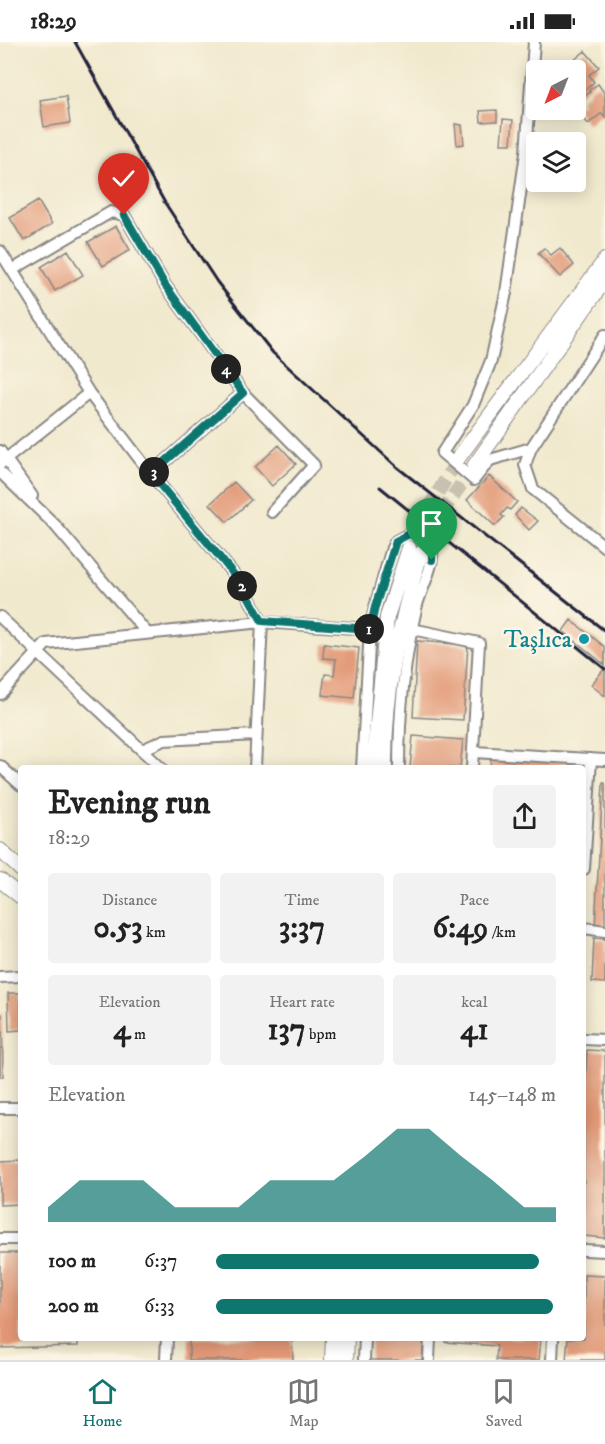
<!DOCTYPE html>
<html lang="en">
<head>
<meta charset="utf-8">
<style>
  body { margin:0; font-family:"IM FELL DW Pica",serif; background:#f2f2f2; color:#222; height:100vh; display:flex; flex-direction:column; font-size:22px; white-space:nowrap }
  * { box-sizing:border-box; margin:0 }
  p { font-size:20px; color:#767676 }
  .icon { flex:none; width:33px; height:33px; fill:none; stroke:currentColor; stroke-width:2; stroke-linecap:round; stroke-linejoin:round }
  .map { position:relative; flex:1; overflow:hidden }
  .drawer { position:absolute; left:18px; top:723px; width:568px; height:576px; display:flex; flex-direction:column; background:#fff; border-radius:6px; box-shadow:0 3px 15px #0003 }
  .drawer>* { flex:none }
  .needle { width:39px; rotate:222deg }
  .tools { position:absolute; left:526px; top:18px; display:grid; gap:12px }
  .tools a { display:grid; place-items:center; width:60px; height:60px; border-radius:6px; background:#fff; box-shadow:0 3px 15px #0003; font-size:30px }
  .pin { position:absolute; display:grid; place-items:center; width:51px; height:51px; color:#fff; margin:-62px -26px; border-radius:50% 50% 50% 0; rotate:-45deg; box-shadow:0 0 6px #0007 }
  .pin .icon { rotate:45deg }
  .km { position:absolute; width:30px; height:30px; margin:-15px; border-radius:50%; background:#222; color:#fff; font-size:16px; line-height:30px; text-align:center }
  .round { display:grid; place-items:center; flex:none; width:63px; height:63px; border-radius:6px; background:#f2f2f2 }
  .overview { display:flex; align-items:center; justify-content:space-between; height:102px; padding:0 30px }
  h1 { font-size:33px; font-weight:800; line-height:45px }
  .figures { display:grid; grid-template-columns:repeat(3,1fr); gap:9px; height:102px; padding:6px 30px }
  .figures div { display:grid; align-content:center; border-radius:6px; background:#f2f2f2; text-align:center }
  .figures b { font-size:30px; font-weight:800 }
  .figures small { font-size:16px; font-weight:400 }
  .figures p { font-size:16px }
  .chart { height:168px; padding:12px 30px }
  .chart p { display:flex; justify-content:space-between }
  .chart svg { width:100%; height:108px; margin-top:6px; fill:#0f766e; opacity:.7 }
  ul { padding:0 30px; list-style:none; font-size:20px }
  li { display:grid; grid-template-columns:96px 72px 1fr; align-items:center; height:45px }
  li i { height:15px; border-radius:8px; background:#0f766e }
  .status { display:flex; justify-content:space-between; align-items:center; height:42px; padding:0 30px; background:#fff; direction:ltr }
  .status svg { height:16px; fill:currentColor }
  .menu { display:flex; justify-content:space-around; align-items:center; height:84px; border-top:2px solid #e0e0e0; background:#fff; font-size:16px; color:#767676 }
  .menu a { display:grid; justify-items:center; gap:3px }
  .menu .current { color:#0f766e }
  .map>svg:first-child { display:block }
  .building { fill:#e29876 }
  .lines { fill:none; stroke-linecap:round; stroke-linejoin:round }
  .major-tunnel { stroke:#c7c1b0; stroke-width:14; stroke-dasharray:14 7; stroke-linecap:butt }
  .minor-casing { stroke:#898684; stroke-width:14 }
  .major-casing { stroke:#898684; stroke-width:16 }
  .minor { stroke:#fff; stroke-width:10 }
  .major { stroke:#fff; stroke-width:14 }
  .rail { stroke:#22223b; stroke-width:3 }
  .route-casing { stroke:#fff; stroke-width:12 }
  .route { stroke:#0f766e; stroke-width:8 }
  .culture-dot { fill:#0f9aa8; stroke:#fcf5e5; stroke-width:2 }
  .labels { text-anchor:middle; stroke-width:5; stroke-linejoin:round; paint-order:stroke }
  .culture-label { font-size:24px; fill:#0d838f; stroke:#fcf5e5; text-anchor:end }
</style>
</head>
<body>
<div class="status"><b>18:29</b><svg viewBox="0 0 49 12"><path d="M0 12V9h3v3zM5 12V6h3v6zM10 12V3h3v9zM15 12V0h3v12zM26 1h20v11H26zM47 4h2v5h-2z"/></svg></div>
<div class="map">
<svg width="605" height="1318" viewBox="0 0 605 1318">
  <rect width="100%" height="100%" fill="#fcf5e5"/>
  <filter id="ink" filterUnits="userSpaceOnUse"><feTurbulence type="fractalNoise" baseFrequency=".0167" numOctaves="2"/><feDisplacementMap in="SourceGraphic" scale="12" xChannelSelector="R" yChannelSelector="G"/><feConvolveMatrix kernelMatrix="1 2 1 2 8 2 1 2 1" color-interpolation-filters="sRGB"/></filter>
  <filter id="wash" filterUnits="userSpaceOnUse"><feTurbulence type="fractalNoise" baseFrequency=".008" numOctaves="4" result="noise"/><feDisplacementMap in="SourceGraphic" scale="24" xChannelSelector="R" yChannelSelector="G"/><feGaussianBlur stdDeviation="1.35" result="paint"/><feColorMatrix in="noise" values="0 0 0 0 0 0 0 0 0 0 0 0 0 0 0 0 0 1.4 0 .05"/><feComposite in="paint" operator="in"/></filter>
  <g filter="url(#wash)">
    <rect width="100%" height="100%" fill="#f0e9cd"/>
    <g id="blocks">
      <!-- building -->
      <path class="building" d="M585,9L599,25L589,33L594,40L579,53L576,49V29L579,26L573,19Z
        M598,42L605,52V76L602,71L588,82L576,66L583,61L581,57L590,50L589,48Z
        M66,54L70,81L44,85L40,58Z
        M497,68V79L481,80L480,69Z
        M503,77L513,78L511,102H501Z
        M455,82L462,83L464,102L457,103Z
        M38,159L52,182L24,199L10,176Z
        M116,184L130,208L103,224L88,200Z
        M544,206L551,213L560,206L574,223L560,235L538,211Z
        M68,208L83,233L55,249L41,225Z
        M279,403L296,422L272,444L255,425Z
        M489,434L517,460L510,468L507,466L501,473L504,475L495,484L467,458Z
        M234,440L251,458L227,480L210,462Z
        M521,466L538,479L529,488L515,473Z
        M571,578L605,605V623L563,589Z
        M417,599L468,603L463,678L413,675Z
        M324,602L359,606L354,656L322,653L325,632L334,633L336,617L323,616Z
        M605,626V654L591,643Z
        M413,694L463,698L460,726H410Z
        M491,715L580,722V726H490Z
        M603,741H605V885L595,884Z
        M594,896L605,897V941L592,940Z
        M8,951H21V988L9,989Z
        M0,972H2L3,1035H0Z
        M587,1008L605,1009V1196L584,1194V1071Z
        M21,1118V1162L0,1163V1119Z
        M0,1211H21V1296H78V1304L0,1306Z
        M584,1233L605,1234V1318H566L568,1296H584Z
        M189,1296H292L293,1318H189Z
        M371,1296H424L422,1318H370Z
        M446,1296H541L539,1318H496L497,1304L445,1300Z"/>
    </g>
  </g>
  <g filter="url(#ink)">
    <use href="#blocks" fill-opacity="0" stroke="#898684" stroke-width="1.5"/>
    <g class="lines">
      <!-- major-tunnel -->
      <path class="major-tunnel" d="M409,506L434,457L459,415
        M422,509L446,464L474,424"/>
      <!-- minor casing -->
      <g class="minor-casing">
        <path id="minor" d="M0,209L89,351L151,432L241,541L262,580L255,726
          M12,228L111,170L124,173L165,243L243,351L314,423L272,470
          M605,293L531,406L525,423L533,447L605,505
          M531,406L490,418L474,438L442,411L473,363L491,319L506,251L526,111L534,0
          M0,409L32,454
          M0,422L89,351
          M0,430L54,482L147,591
          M151,432L243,351
          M0,575L161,726
          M412,587L479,601L472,726
          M0,652L46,602L262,580L370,587
          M142,708L164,698L256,693
          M474,710L605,718
          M0,724L21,743
          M362,726L370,587L375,565L392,506L396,499L409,492C419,494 431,497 432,510C434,525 419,551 416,567C404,618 399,674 399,726
          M584,827L591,717
          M584,886L605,889
          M0,935L21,934
          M584,997L605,998
          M0,1066H21
          M0,1197H21
          M584,1208L605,1209
          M166,1318L167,1296
          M364,1318L365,1296
          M429,1318L430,1296
          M552,1318L553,1296"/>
      </g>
      <!-- major casing -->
      <g class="major-casing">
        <path id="major" d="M459,415L605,218
          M474,424L605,238
          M373,726L387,575L409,506
          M385,726C384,651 399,582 421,511
          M0,808L21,828
          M0,838L21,855
          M332,1318L333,1296
          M346,1318L347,1296"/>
      </g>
      <!-- minor -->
      <use href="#minor" class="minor"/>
      <!-- major -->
      <use href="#major" class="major"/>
      <!-- rail -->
      <path class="rail" d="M75,0L165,161L217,240L273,311L397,425L605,589
        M380,445L605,627"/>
    </g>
  </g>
  <g class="lines" filter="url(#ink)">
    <!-- route casing -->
    <g class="route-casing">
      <path id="route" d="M124,173L165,243L243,351L151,432L241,541L262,579L370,587L375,565L396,499L409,492C424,496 433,501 432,518"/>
    </g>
    <!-- route -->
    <use href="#route" class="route"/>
  </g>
  <!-- markers -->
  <circle class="culture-dot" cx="584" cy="597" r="6"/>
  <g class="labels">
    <!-- culture labels -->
    <g class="culture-label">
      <text x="572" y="605">Taşlıca</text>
    </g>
  </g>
</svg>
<div class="tools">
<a><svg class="needle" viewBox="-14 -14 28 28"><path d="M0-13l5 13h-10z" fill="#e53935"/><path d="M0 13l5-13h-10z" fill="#767676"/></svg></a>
<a><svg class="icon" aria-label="layers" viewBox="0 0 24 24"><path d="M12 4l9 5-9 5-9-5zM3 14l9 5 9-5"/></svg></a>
</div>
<div class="pin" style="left:432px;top:518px;background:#1e9e55"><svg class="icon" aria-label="arrive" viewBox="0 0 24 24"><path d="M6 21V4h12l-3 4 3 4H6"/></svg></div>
<div class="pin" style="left:124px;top:173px;background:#d93025"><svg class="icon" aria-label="check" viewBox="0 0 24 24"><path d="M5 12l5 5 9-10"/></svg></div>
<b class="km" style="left:369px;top:587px">1</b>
<b class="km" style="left:242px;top:544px">2</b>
<b class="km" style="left:154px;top:430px">3</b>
<b class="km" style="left:226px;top:327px">4</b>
<section class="drawer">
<div class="overview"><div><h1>Evening run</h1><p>18:29</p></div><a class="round"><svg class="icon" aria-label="share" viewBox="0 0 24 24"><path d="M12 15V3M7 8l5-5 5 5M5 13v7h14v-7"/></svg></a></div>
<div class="figures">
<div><p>Distance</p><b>0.53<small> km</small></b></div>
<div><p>Time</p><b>3:37</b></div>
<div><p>Pace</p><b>6:49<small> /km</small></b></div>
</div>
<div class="figures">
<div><p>Elevation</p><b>4<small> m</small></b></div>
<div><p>Heart rate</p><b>137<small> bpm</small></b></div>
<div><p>kcal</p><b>41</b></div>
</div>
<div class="chart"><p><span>Elevation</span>145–148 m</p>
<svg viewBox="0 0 160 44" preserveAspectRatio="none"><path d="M0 44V38L10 27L20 27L30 27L40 38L50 38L60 38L70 27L80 27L90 27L100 17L110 6L120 6L130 17L140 27L150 38L160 38V44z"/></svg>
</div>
<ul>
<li><b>100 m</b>6:37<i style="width:95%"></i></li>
<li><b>200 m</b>6:33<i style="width:99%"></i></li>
</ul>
</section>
</div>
<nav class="menu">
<a class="current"><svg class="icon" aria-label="home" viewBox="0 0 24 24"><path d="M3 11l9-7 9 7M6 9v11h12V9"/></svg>Home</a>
<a><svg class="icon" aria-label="map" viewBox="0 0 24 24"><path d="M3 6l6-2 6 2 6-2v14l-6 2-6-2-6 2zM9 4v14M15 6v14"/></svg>Map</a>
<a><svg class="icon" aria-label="saved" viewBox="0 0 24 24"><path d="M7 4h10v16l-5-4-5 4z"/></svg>Saved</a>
</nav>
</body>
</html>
